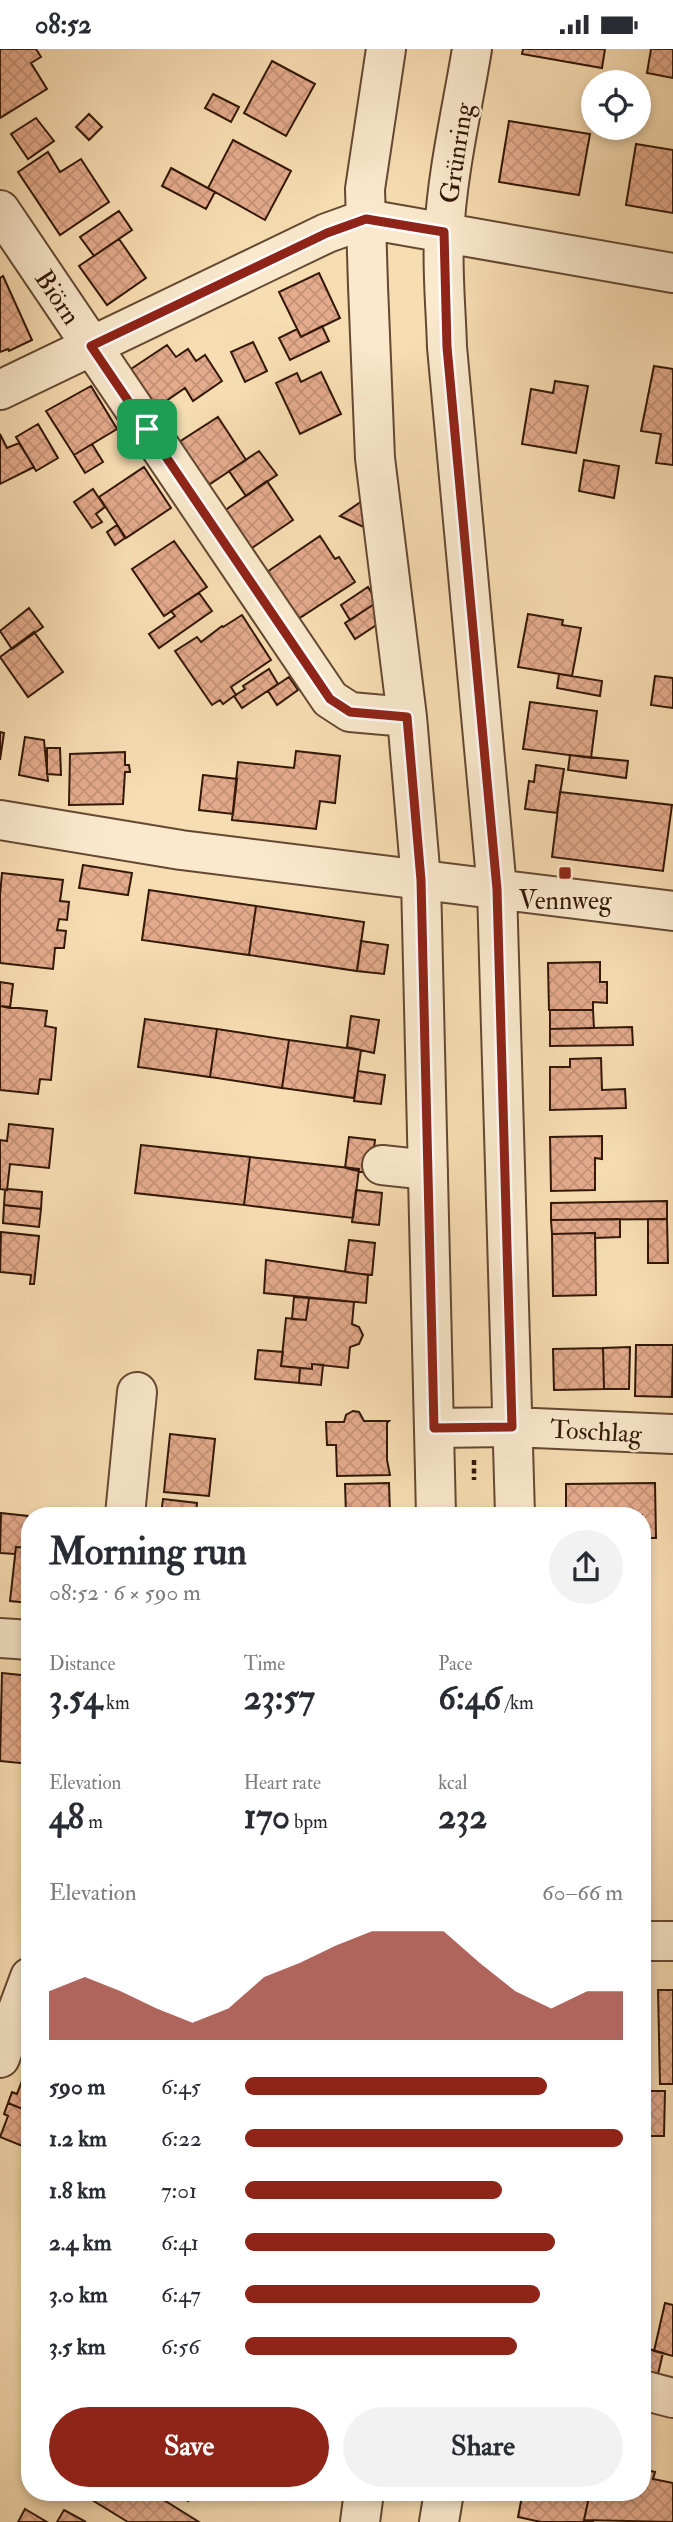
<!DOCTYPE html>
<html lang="en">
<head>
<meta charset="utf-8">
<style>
  body { margin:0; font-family:"IM FELL Double Pica",serif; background:#f2f2f3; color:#2b2b33; height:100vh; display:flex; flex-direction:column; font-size:26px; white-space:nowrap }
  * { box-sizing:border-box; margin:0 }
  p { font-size:23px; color:#7c7c81 }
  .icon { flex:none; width:38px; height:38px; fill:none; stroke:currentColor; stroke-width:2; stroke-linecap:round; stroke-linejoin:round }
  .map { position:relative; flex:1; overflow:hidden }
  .panel { position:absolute; left:21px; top:1458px; width:630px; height:994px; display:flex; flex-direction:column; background:#fff; border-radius:28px; box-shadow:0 4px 10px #0003 }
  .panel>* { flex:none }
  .fabs { position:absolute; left:581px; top:21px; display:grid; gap:14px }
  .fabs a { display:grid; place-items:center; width:70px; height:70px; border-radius:50%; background:#fff; box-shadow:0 4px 10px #0003; font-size:35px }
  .pin { position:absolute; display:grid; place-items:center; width:60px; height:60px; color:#fff; margin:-30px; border-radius:14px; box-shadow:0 4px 10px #0006 }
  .round { display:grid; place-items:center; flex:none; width:74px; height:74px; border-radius:37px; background:#f2f2f3 }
  .overview { display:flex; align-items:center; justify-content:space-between; height:119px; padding:0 28px }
  h1 { font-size:38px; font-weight:700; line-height:52px }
  .metrics { display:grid; grid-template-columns:repeat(3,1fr); gap:10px; height:119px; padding:7px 28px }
  .metrics div { display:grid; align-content:center }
  .metrics b { font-size:35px; font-weight:700 }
  .metrics small { font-size:19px; font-weight:400 }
  .metrics p { font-size:19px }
  .chart { height:196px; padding:14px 28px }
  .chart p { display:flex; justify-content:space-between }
  .chart svg { width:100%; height:126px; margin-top:7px; fill:#8f2418; opacity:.7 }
  .primary-button { display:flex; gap:14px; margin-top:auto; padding:14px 28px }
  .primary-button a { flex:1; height:80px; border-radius:42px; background:#8f2418; color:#fff; font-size:28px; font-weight:700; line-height:80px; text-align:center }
  .primary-button a+a { background:#f2f2f3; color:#2b2b33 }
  ul { padding:0 28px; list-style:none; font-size:23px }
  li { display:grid; grid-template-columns:112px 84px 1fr; align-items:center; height:52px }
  li i { height:18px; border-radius:9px; background:#8f2418 }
  .status { display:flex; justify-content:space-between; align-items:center; height:49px; padding:0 35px; background:#fff; direction:ltr }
  .status svg { height:19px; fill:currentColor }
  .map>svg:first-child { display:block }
  .building { fill:url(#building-cross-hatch); stroke:#331708; stroke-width:2 }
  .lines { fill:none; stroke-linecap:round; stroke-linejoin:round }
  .minor-casing { stroke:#644832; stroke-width:42 }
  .path { stroke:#331708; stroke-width:4.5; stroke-dasharray:5 3.5; stroke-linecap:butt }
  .minor { stroke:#fae9cd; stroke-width:38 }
  .route-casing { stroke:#fff; stroke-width:14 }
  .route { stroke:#8f2418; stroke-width:9 }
  .poi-dot { fill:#8f2418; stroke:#fae9cd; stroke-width:2.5 }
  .labels { text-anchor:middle; stroke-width:5; stroke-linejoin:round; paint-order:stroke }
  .street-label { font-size:26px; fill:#331708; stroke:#fae9cd }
  .poi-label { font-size:26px; fill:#331708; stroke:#fae9cd }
</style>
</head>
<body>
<div class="status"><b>08:52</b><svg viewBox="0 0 49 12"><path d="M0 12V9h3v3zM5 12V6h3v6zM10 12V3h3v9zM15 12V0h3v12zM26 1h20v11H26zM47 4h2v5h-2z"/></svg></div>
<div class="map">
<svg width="673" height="2473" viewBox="0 0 673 2473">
  <defs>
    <pattern id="building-cross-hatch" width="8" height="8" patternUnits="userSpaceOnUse" patternTransform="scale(1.75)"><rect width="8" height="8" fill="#e4ab8c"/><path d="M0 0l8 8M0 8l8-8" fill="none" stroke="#c49277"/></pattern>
  </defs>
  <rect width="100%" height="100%" fill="#f7ddb2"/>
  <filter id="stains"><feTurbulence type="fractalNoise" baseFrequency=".00286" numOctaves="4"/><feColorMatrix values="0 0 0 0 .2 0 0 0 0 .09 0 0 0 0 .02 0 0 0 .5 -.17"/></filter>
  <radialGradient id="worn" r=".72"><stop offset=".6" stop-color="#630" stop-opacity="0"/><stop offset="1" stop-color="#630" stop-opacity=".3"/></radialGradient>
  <!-- building -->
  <path class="building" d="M0,0H36L41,8L31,14L47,40L0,69Z
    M523,0H605L602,19L522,5Z
    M651,0H673V29L647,24Z
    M272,12L315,35L286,87L244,64Z
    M213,45L239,58L231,73L205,59Z
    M89,65L102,78L89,91L76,78Z
    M36,69L54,92L28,110L11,85Z
    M509,72L590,85L579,146L499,133Z
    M233,91L291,122L265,171L208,139Z
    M636,95L673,101V164L626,156Z
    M48,103L60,123L81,110L109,153L60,186L18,123Z
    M171,119L215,143L206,160L162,137Z
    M119,162L132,181L94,207L80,188Z
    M119,190L146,229L107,256L79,217Z
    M319,224L340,269L301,288L279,243Z
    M3,227L32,291L9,302L8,300L0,303V229Z
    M322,277L329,292L290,311L279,289L297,280L301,288Z
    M253,293L267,322L245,333L231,303Z
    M167,296L176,308L188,300L196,312L205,306L222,332L193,352L185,339L156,359L131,320Z
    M654,317L673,320V416L656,414L661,385L641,382Z
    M321,323L341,365L300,385L276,334L297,324L301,333Z
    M555,332L588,337L576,404L522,395L531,340L553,344Z
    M91,337L117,380L74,406L46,362Z
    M218,368L246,411L207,437L179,393Z
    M38,375L58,409L36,422L16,388Z
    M0,385L7,399L19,394L34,418L0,435Z
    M92,395L103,413L85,424L74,406Z
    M259,402L277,426L246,447L229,422Z
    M584,411L619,417L614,449L579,442Z
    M144,418L171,459L126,489L99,448Z
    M267,432L293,471L249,501L224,462Z
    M93,440L105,458L96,465L102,473L92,479L74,453Z
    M365,450L368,480L340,467Z
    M117,476L125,489L115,496L107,483Z
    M320,487L335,510L339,508L355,533L295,572L264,525Z
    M174,492L207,538L164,567L132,520Z
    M368,538L377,553L350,571L341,556Z
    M199,544L212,562L159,599L149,585L175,567L171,562Z
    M379,552L381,573L355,590L345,574Z
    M29,559L43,578L12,600L0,582Z
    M528,565L563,571L562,576L581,579L572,627L518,618Z
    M242,566L271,611L231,638L236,646L234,647L223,655L220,651L212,656L175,602L197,588L201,593L222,577L223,578Z
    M34,583L63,623L28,648L0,608Z
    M269,620L278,635L242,659L234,647L245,640L243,637Z
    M559,625L602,632L600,647L557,639Z
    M655,627L673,629V659L651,656Z
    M289,628L298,641L277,656L268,642Z
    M530,653L597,662L591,709L523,700Z
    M0,683L4,684L0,711Z
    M25,688L44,691L48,732L19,726Z
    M47,699H60L61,726L47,725Z
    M296,702L340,707L335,754L320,752L316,780L232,771L238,713L294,719Z
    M125,703V716H129L130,723H125L123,755L69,756L70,705Z
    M570,706L628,712L626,729L568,721Z
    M536,716L564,720L557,764L525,760L529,732L534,733Z
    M203,726L237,730L233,765L199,761Z
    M560,743L672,756L663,822L552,808Z
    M83,816L132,824L128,846L79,839Z
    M2,824L63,831L60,852L69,853L67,871L59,870L57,881L66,882L64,899H55L53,920L0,914V846Z
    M149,841L256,857L249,906L142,891Z
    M256,857L364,873L357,922L249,906Z
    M361,892L388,896L384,925L357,922Z
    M600,913V933H607V954L593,953V961H549L548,914Z
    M0,933L13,935L10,959L0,957Z
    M0,957L47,962L45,977L56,979L51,1031L40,1030L38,1045L0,1041Z
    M550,961H593L594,979L550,980Z
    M351,967L379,971L374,1004L347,998Z
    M145,970L217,980L210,1028L138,1018Z
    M632,978L633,996L550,997V980Z
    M217,980L289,991L282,1039L210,1028Z
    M289,991L361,1001L354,1049L282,1039Z
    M601,1009L602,1041L625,1040L626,1059L550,1061V1018H570V1010Z
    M358,1022L385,1026L381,1055L354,1052Z
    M9,1075L53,1080L49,1119L10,1115L7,1141L0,1140V1091L7,1092Z
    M602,1087V1110L595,1109V1141L551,1142L550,1088Z
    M349,1088L375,1091L371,1125L345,1119Z
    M141,1096L250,1108L244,1156L135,1144Z
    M250,1108L359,1120L353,1169L244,1156Z
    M8,1140L42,1143L41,1160L4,1156L5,1141Z
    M356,1141L382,1144L379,1176L352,1173Z
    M667,1152V1170L551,1171V1154Z
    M4,1156L41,1160L39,1178L3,1174Z
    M620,1170V1188L595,1189V1184L552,1185L551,1171Z
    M648,1170H667L668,1214H648Z
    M1,1183L39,1187L34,1235H30L31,1226L0,1223Z
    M595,1184L596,1246L553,1247L552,1185Z
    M349,1191L375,1194L372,1226L345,1223Z
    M266,1211L368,1226L366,1254L264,1244Z
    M294,1248L309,1249L306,1271L292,1270Z
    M309,1249L354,1253L352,1275L359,1278L363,1286L359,1295L350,1298L348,1319L312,1315V1320L281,1317L286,1269L306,1271Z
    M636,1296H673L672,1348L635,1347Z
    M630,1298L629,1340H604L603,1299Z
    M603,1299L604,1340L554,1341L553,1300Z
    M258,1301L283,1303L281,1317L300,1319L299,1334L255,1330Z
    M312,1315L323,1316L321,1336L299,1334L300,1319L312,1320Z
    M353,1362L359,1363L364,1372H389L387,1374V1411L390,1426L337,1427L336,1396H327L326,1373H344L346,1366Z
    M170,1385L215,1390L209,1447L164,1443Z
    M389,1434L390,1466H346L345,1435Z
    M655,1434L656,1489H642V1466H566V1435Z
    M163,1450L197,1454L196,1466H161Z
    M1,1464L28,1467L25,1499L16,1498L15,1505L0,1504Z
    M16,1498L30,1499V1554L10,1552Z
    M2,1624L30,1627V1715L0,1712Z
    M642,1813H648L649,1857H642Z
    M658,1941H673V2035H660Z
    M25,2024L30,2026V2063L8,2054L12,2043L17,2045Z
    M642,2042H665L664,2087H642Z
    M8,2054L30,2063V2100L0,2088L8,2067L4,2065Z
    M665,2254L673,2256V2307L654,2302Z
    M642,2298L663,2304L658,2325L642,2321Z
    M642,2420L655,2423L653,2430L673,2434V2473L584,2471L590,2443H642Z
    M79,2443H151L199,2473H128Z
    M174,2443H193L188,2452Z
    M513,2443H590L584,2471L594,2473H541L518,2468L522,2447Z
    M25,2460L47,2473H18Z
    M64,2461L86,2473H57Z"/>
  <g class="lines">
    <!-- minor casing -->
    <g class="minor-casing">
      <path id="minor" d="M386,0L365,140L368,237L375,409L407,668L421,831L436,1466
        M472,0C462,61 447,124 444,186C442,223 446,261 447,298L497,840L515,1466
        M0,161L330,650L350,663L407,668
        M0,341L327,184L366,170L673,224
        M0,771L181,801L673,862
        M382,1116L428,1121
        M434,1379L512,1378L673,1385
        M125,1466L137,1343
        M0,1589L30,1591
        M642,1892H673
        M0,2009L30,1928
        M642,2341L673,2349
        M360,2473L364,2443
        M439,2473L444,2443"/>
    </g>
    <!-- path -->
    <path class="path" d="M474,1411V1431"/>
    <!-- minor -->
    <use href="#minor" class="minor"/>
  </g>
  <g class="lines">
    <!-- route casing -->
    <g class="route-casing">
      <path id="route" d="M366,170L444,183L447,298L497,840L512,1378L434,1379L421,831L407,668L350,663L330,650L91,297L327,184Z"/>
    </g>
    <!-- route -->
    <use href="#route" class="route"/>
  </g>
  <!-- markers -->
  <rect class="poi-dot" x="558" y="817" width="14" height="14" rx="3.5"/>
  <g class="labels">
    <!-- street labels -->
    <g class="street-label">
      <text transform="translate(456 104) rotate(-81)" y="9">Grünring</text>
      <text transform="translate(58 248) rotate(56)" y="9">Biörn</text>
      <text transform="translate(596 1382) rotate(3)" y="9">Toschlag</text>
    </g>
    <!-- poi labels -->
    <g class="poi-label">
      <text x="565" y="860">Vennweg</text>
    </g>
  </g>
  <rect width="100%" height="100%" filter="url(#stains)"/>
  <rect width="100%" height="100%" fill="url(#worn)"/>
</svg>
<div class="fabs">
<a><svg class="icon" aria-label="locate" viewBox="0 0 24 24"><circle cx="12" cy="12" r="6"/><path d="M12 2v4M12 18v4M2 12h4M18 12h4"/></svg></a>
</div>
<div class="pin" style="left:147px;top:380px;background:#1e9e55"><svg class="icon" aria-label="arrive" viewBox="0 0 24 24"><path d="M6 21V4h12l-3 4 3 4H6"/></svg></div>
<section class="panel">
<div class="overview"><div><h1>Morning run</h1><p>08:52 · 6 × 590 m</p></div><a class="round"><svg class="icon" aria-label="share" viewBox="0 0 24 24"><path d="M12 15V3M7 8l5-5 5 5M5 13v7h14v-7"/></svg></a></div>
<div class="metrics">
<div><p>Distance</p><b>3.54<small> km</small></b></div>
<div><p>Time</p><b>23:57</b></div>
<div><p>Pace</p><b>6:46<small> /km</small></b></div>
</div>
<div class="metrics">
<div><p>Elevation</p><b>48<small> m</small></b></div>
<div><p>Heart rate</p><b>170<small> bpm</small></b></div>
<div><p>kcal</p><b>232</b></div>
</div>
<div class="chart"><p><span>Elevation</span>60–66 m</p>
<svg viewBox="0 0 160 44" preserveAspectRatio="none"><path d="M0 44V27L10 22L20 27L30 33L40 38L50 33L60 22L70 17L80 11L90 6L100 6L110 6L120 17L130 27L140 33L150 27L160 27V44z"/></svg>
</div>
<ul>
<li><b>590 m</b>6:45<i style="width:80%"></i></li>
<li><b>1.2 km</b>6:22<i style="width:100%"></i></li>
<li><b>1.8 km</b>7:01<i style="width:68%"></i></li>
<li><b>2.4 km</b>6:41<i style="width:82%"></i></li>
<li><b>3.0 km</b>6:47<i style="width:78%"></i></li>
<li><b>3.5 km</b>6:56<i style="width:72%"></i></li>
</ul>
<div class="primary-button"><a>Save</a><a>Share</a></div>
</section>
</div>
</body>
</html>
